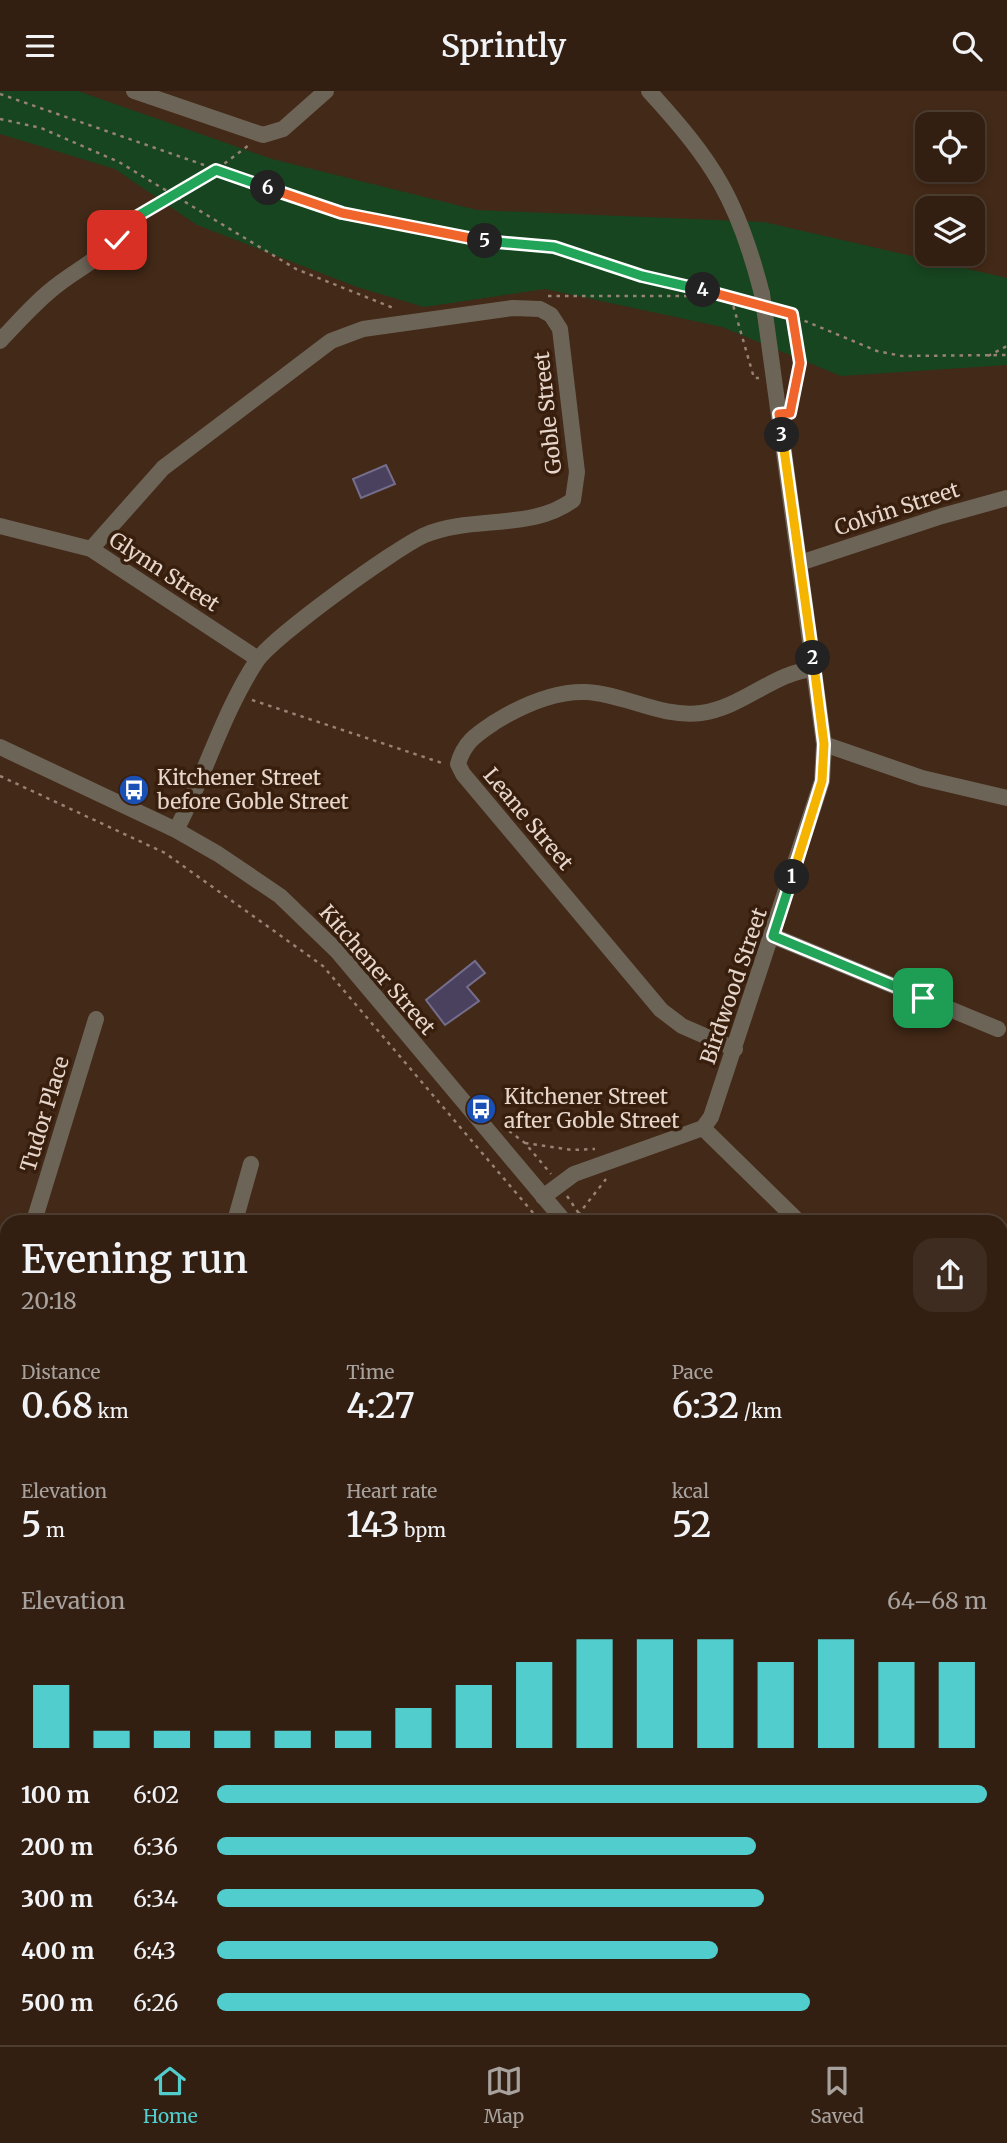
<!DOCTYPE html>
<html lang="en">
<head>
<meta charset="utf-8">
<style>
  body { margin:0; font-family:Merriweather,serif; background:#3d2c1f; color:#f1f3f6; height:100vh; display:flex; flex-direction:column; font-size:26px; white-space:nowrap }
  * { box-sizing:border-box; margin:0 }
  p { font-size:23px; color:#a8a29f }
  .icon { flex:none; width:38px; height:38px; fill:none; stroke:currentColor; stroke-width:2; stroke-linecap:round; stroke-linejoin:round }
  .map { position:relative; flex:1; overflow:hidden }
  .drawer { position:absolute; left:0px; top:1124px; width:1008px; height:831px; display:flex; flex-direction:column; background:#321f11; border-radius:21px 21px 0 0; box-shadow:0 4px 10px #0003,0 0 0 2px #4d3d31 }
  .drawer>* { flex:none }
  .fabs { position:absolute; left:915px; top:21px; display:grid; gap:14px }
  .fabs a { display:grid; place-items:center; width:70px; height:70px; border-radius:14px; background:#321f11; box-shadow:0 4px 10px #0003,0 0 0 2px #4d3d31; font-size:35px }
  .pin { position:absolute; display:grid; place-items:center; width:60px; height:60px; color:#fff; margin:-30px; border-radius:14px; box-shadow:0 4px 10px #0006 }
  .km { position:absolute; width:35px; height:35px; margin:-18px; border-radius:50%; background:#222; color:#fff; font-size:19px; line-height:35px; text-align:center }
  .round { display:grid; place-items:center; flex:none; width:74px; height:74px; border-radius:21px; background:#3d2c1f }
  .head { display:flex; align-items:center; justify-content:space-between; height:119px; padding:0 21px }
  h1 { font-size:38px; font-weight:600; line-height:52px }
  .stats { display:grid; grid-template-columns:repeat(3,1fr); gap:10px; height:119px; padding:7px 21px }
  .stats div { display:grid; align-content:center }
  .stats b { font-size:35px; font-weight:600 }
  .stats small { font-size:19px; font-weight:400 }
  .stats p { font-size:19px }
  .chart { height:196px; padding:14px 21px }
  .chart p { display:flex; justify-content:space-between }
  .chart svg { width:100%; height:126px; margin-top:7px; stroke:#52cdcd; stroke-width:6 }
  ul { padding:0 21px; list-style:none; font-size:23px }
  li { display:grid; grid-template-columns:112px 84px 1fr; align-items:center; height:52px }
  li i { height:18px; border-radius:9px; background:#52cdcd }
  header { display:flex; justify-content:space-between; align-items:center; height:91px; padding:0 21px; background:#321f11; font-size:32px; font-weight:600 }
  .tab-bar { display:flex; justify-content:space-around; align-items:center; height:98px; border-top:2px solid #4d3d31; background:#321f11; font-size:19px; color:#a8a29f }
  .tab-bar a { display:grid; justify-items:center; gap:4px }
  .tab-bar .current { color:#52cdcd }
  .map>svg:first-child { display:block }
  .green { fill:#174520 }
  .building { fill:#49415e; stroke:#756d8c; stroke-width:2 }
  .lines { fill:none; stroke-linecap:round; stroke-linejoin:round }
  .path { stroke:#978273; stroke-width:2.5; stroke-dasharray:3.5 5; stroke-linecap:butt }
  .minor { stroke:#6d6458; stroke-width:16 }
  .minor-bridge { stroke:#6d6458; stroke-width:16 }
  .split-1-casing { stroke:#fff; stroke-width:14 }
  .split-2-casing { stroke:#fff; stroke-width:14 }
  .split-3-casing { stroke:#fff; stroke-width:14 }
  .split-4-casing { stroke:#fff; stroke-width:14 }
  .split-5-casing { stroke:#fff; stroke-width:14 }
  .split-6-casing { stroke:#fff; stroke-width:14 }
  .split-7-casing { stroke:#fff; stroke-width:14 }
  .split-1 { stroke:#22a559; stroke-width:9 }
  .split-2 { stroke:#f5b400; stroke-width:9 }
  .split-3 { stroke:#f5b400; stroke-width:9 }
  .split-4 { stroke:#f0652b; stroke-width:9 }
  .split-5 { stroke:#22a559; stroke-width:9 }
  .split-6 { stroke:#f0652b; stroke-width:9 }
  .split-7 { stroke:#22a559; stroke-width:9 }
  .labels { text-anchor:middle; stroke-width:7; stroke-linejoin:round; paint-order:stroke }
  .street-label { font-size:21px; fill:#e7d6cb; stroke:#381f0d }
  .poi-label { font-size:21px; fill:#e7d6cb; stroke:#381f0d; text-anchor:start }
</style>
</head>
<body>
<header><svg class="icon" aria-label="menu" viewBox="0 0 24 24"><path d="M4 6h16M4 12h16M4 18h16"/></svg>Sprintly<svg class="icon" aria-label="search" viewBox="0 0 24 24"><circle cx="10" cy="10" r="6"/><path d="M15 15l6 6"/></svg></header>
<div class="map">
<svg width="1007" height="1954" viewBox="0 0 1007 1954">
  <rect width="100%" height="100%" fill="#432917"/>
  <!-- green -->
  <path class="green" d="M0,0H78L272,68L477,119L764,131L1007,187V274L841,285L722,236L545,198L424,216L357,196L197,134L115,78L0,43Z
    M1007,1403V1885L1001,1892V1408Z
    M0,1828L7,1831V1948H908L873,1954H0Z"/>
  <!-- building -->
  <path class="building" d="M386,374L395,393L361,407L353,388Z
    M475,870L485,882L467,896L479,910L445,934L426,909Z"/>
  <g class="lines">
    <!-- path -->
    <path class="path" d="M0,3L342,122L499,152L554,156L642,185L726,204
      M0,28L41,37L119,71L296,178L396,218
      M137,125L216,79L249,54
      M548,205H730L748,210
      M731,207L754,287H759
      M781,220L877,260L902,265L1007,264
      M792,223L800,272L794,310
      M988,265L1007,255
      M252,609L445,673
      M0,685L165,762L323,875L540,1130
      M509,1040L525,1052L551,1083
      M525,1052L572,1059L595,1058
      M567,1105L584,1130
      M578,1124L606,1088
      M1001,1158L1007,1160
      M1001,1423L1007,1417
      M1001,1442L1007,1431
      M1001,1818L1007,1835
      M0,1837L7,1839
      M1001,1877L1007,1870
      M291,1948L354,1954
      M639,1948L648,1954
      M974,1948L975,1954
      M0,1952L12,1954
      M90,1954H111
      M118,1954L137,1948
      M390,1954L408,1948
      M747,1954L784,1948"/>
    <!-- minor -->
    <path class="minor" d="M134,0L263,44L283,38L326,0
      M649,0C714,71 738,109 762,203
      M0,250C19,230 38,208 60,192C85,173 111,163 124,133
      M0,435L91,458L258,568
      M91,458L163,377L331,250L363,238L513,217L540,218L551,224L560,238L577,381L573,409C532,440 472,424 425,444C397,456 271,547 256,571C222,623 205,685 176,739
      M800,472L942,425L1007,407
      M824,653L922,687L1007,707
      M0,656L176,739L218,763L280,805L338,861L564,1130
      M773,845L998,938
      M735,958L682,935L661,919L463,683L458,673C464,651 477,643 495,631C521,615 555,600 586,601C625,603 660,627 701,622C742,617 774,581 814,578
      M703,1037L798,1130
      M543,1106L574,1083L703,1037L711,1026L822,690L824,653L766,230
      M34,1130L96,928
      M235,1130L251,1073
      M0,1202L7,1206
      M0,1445L7,1436
      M0,1717L7,1719
      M1001,1917L1006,1954"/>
    <!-- minor-bridge -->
    <path class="minor-bridge" d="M762,203L766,230"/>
  </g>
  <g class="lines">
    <!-- split-1 casing -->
    <g class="split-1-casing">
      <path id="split-1" d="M792,786L773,845L923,907"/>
    </g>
    <!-- split-2 casing -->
    <g class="split-2-casing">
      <path id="split-2" d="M792,786L822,690L824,653L813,567"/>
    </g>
    <!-- split-3 casing -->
    <g class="split-3-casing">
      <path id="split-3" d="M782,344L813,567"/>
    </g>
    <!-- split-4 casing -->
    <g class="split-4-casing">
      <path id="split-4" d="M703,199L792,223L800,272L790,322L779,323L782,344"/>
    </g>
    <!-- split-5 casing -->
    <g class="split-5-casing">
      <path id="split-5" d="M485,150L554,156L642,185L703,199"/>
    </g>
    <!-- split-6 casing -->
    <g class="split-6-casing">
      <path id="split-6" d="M268,97L342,122L485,150"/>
    </g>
    <!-- split-7 casing -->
    <g class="split-7-casing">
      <path id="split-7" d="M117,149L124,133L216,79L268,97"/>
    </g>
    <!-- split-1 -->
    <use href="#split-1" class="split-1"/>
    <!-- split-2 -->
    <use href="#split-2" class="split-2"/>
    <!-- split-3 -->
    <use href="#split-3" class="split-3"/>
    <!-- split-4 -->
    <use href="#split-4" class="split-4"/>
    <!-- split-5 -->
    <use href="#split-5" class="split-5"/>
    <!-- split-6 -->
    <use href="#split-6" class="split-6"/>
    <!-- split-7 -->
    <use href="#split-7" class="split-7"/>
  </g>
  <!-- icons -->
  <defs>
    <g id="bus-disc" transform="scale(1.575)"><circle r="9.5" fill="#1a4fb4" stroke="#381f0d"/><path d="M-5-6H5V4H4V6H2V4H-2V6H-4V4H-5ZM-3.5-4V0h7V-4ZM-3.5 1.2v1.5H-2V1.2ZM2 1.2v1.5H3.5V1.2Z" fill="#fff"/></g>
  </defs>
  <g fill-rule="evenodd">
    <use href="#bus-disc" x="134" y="699"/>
    <use href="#bus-disc" x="481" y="1018"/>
  </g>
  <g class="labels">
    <!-- street labels -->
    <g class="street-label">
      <text transform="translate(548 322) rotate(-96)" y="7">Goble Street</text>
      <text transform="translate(897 418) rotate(-18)" y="7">Colvin Street</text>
      <text transform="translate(164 481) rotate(33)" y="7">Glynn Street</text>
      <text transform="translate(528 728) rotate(50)" y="7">Leane Street</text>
      <text transform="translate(377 879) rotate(49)" y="7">Kitchener Street</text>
      <text transform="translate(734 895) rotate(-71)" y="7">Birdwood Street</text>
      <text transform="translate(45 1023) rotate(-73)" y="7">Tudor Place</text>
    </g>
    <!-- poi labels -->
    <g class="poi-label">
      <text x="157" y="694">Kitchener Street<tspan x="157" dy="24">before Goble Street</tspan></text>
      <text x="504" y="1013">Kitchener Street<tspan x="504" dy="24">after Goble Street</tspan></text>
    </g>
  </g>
</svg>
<div class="fabs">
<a><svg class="icon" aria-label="locate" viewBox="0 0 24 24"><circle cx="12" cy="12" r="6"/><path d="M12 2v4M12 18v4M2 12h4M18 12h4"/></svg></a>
<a><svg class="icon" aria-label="layers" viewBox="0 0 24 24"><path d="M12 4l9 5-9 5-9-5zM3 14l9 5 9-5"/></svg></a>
</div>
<div class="pin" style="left:923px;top:907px;background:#1e9e55"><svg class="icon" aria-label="arrive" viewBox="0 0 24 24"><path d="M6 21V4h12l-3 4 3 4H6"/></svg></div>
<div class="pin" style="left:117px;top:149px;background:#d93025"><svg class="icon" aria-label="check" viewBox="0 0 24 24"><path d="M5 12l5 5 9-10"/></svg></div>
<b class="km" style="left:792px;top:786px">1</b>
<b class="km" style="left:813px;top:567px">2</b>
<b class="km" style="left:782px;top:344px">3</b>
<b class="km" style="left:703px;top:199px">4</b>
<b class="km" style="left:485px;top:150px">5</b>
<b class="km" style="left:268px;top:97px">6</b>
<section class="drawer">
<div class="head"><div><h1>Evening run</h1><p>20:18</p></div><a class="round"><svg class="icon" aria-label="share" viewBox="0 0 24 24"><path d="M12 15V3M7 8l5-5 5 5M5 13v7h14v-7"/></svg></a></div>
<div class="stats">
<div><p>Distance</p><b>0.68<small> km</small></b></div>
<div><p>Time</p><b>4:27</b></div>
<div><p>Pace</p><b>6:32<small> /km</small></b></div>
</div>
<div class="stats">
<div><p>Elevation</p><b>5<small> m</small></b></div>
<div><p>Heart rate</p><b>143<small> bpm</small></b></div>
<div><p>kcal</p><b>52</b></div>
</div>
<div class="chart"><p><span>Elevation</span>64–68 m</p>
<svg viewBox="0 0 160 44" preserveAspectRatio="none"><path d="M5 44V22M15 44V38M25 44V38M35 44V38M45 44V38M55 44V38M65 44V30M75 44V22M85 44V14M95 44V6M105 44V6M115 44V6M125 44V14M135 44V6M145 44V14M155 44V14"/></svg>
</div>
<ul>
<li><b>100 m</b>6:02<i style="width:100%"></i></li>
<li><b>200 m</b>6:36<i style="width:70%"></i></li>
<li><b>300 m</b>6:34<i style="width:71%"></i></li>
<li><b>400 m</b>6:43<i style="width:65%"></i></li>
<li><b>500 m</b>6:26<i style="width:77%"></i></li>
</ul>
</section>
</div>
<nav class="tab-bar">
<a class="current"><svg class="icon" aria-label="home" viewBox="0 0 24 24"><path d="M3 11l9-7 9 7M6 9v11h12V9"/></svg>Home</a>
<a><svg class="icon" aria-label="map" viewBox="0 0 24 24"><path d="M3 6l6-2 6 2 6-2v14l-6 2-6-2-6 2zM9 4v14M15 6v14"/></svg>Map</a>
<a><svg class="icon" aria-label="saved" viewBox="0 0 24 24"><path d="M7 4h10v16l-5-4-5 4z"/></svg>Saved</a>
</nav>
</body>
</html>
